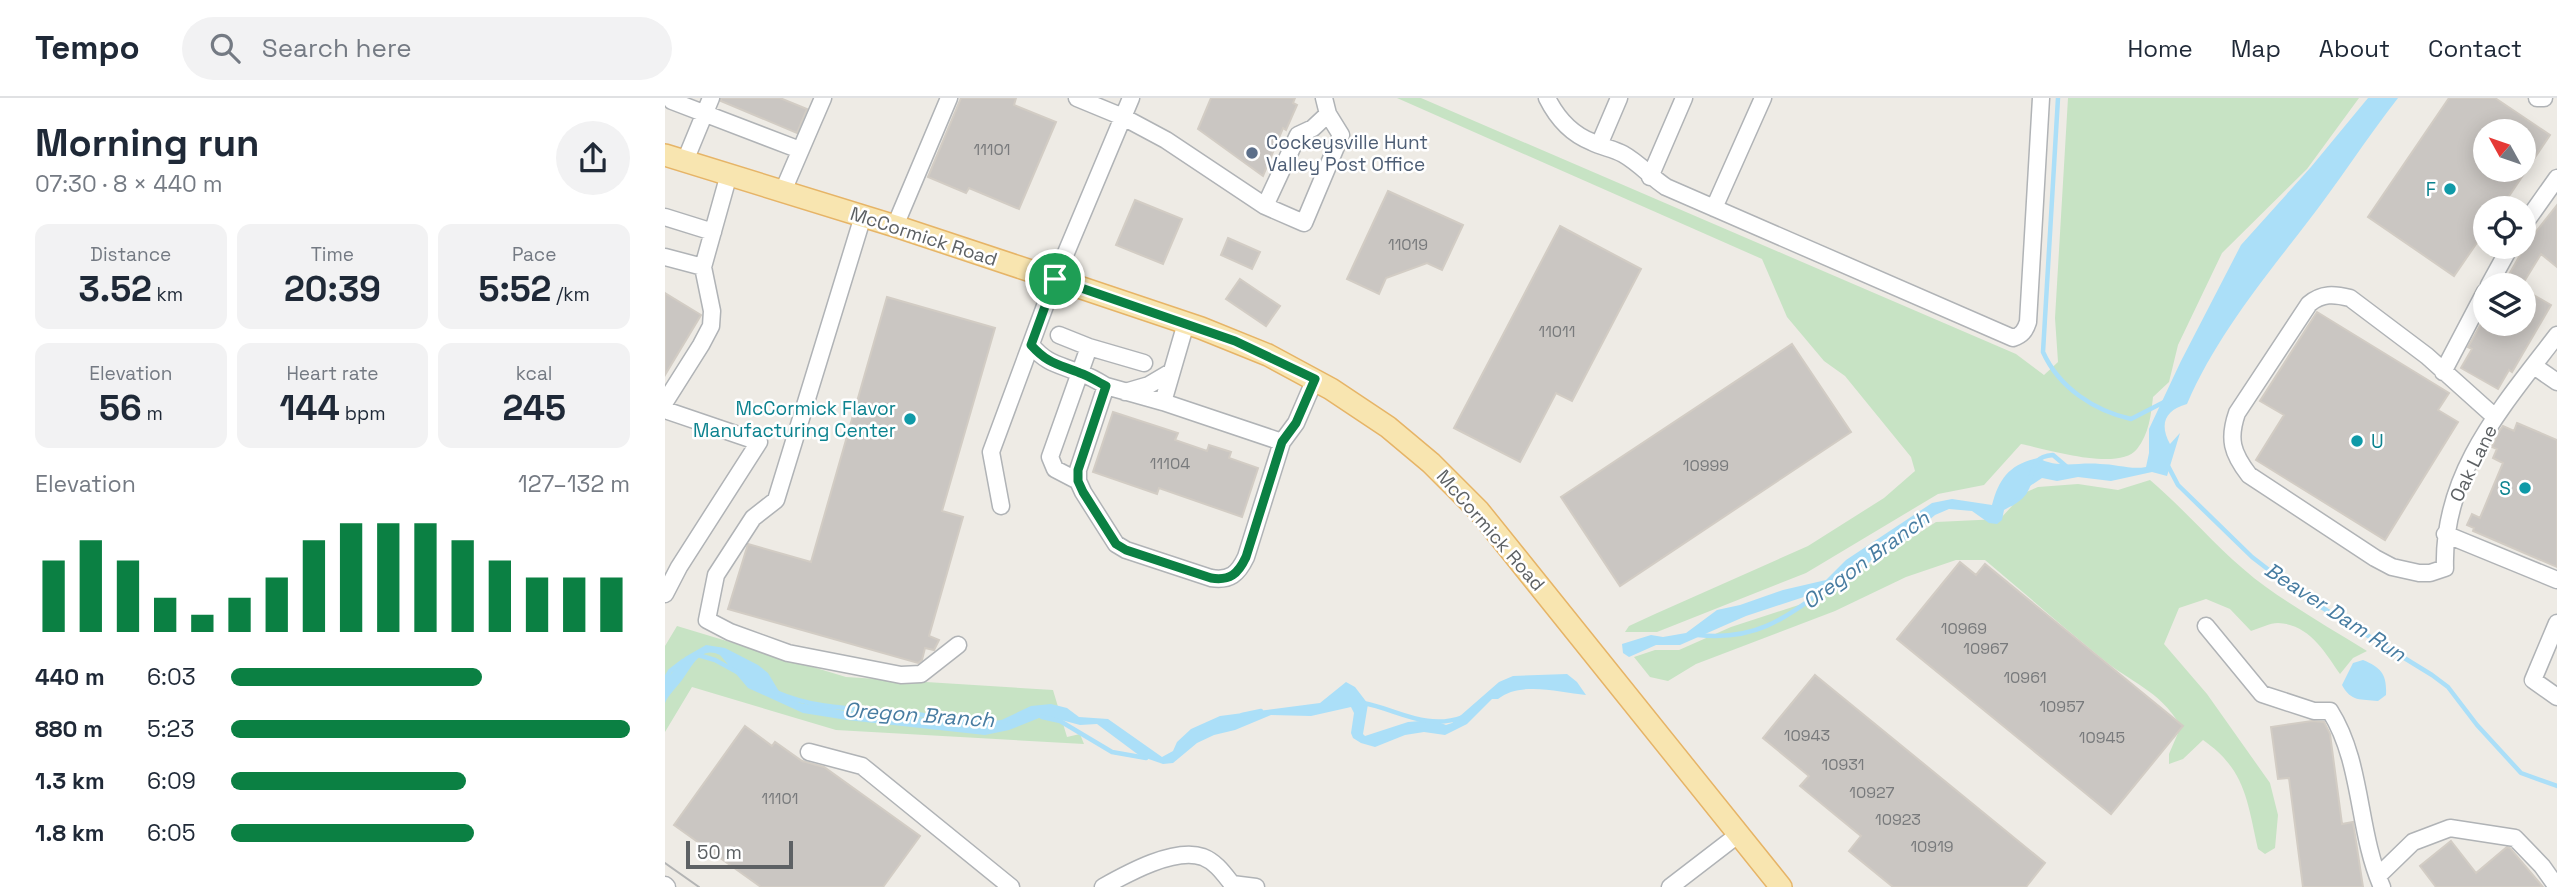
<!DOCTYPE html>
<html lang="en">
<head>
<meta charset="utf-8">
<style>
  body { margin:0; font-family:"Space Grotesk",sans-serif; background:#f2f2f3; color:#1f2937; height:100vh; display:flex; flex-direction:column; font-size:26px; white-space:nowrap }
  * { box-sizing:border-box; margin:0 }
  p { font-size:23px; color:#747a83 }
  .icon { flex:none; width:38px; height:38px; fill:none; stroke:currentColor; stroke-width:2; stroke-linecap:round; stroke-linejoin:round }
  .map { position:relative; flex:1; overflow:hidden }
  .panel { display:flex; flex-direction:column; background:#fff; width:665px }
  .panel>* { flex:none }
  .needle { width:46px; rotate:310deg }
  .controls { position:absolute; left:1808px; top:21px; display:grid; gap:14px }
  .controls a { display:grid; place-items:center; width:63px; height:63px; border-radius:50%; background:#fff; box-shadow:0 4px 18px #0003; font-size:35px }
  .scale { position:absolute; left:21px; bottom:18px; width:107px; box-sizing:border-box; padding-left:7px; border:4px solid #5d6164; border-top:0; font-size:19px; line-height:24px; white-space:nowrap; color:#5d6164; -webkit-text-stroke:5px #fff; paint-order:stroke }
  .pin { position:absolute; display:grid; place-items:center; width:60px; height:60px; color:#fff; margin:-30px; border:4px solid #fff; border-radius:50%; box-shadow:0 2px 7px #0007 }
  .round { display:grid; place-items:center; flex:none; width:74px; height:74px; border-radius:37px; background:#f2f2f3 }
  .overview { display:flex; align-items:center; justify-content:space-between; height:119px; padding:0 35px }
  h1 { font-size:38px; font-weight:700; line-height:52px }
  .figures { display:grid; grid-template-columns:repeat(3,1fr); gap:10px; height:119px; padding:7px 35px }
  .figures div { display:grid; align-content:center; border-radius:14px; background:#f2f2f3; text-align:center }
  .figures b { font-size:35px; font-weight:700 }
  .figures small { font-size:19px; font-weight:400 }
  .figures p { font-size:19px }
  .chart { height:196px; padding:14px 35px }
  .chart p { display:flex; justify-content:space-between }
  .chart svg { width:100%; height:126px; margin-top:7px; stroke:#0b8043; stroke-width:6 }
  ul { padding:0 35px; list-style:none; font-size:23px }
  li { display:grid; grid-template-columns:112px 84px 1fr; align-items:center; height:52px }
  li i { height:18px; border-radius:9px; background:#0b8043 }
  header { display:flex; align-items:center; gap:42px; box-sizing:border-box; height:98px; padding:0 35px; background:#fff; border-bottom:2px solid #e0e1e3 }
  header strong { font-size:33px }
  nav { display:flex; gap:38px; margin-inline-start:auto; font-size:24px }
  .search { width:490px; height:63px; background:#f2f2f3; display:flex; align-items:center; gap:18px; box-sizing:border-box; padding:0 24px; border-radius:38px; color:#747a83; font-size:26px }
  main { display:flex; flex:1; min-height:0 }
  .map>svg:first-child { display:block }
  .green { fill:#c7e3c4 }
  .water { fill:#abdff8 }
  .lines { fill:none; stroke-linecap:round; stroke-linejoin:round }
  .stream { stroke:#abdff8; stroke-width:4.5 }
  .building { fill:#cac6c2; stroke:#d2ccc4; stroke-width:2; fill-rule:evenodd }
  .minor-casing { stroke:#b0b3b6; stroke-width:19 }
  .major-casing { stroke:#e6b467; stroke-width:24 }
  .minor { stroke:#fff; stroke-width:16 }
  .major { stroke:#f8e5b0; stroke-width:21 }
  .tram { stroke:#b3b4b4; stroke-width:2 }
  .route-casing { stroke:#fff; stroke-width:14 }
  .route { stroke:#0b8043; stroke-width:9 }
  .service-dot { fill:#5c6f8a; stroke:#fff; stroke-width:2.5 }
  .culture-dot { fill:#0f9aa8; stroke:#fff; stroke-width:2.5 }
  .labels { text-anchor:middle; stroke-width:5; stroke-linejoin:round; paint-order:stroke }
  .number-label { font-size:16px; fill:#787a7c }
  .service-label { font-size:19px; fill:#4e5e75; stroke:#fff; text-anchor:start }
  .culture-label { font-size:19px; fill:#0d838f; stroke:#fff; text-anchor:end }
  .street-label { font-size:19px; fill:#5d6164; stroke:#fff }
  .water-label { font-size:21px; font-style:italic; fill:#477ca1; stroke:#fff }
</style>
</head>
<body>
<header>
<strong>Tempo</strong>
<div class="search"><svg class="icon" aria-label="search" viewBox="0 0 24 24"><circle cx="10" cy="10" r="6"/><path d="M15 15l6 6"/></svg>Search here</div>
<nav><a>Home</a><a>Map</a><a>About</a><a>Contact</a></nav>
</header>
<main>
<section class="panel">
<div class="overview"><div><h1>Morning run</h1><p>07:30 · 8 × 440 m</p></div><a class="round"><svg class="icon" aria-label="share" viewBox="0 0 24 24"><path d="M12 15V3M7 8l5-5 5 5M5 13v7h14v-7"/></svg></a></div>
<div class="figures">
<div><p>Distance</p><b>3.52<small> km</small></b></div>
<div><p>Time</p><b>20:39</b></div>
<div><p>Pace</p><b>5:52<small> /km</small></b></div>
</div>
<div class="figures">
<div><p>Elevation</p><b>56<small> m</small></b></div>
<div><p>Heart rate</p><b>144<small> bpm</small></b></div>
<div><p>kcal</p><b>245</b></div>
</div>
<div class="chart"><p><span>Elevation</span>127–132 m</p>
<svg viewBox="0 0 160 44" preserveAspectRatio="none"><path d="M5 44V19M15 44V12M25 44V19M35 44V32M45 44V38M55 44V32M65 44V25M75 44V12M85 44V6M95 44V6M105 44V6M115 44V12M125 44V19M135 44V25M145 44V25M155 44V25"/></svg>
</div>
<ul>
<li><b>440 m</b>6:03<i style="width:63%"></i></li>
<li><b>880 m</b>5:23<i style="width:100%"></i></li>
<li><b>1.3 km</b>6:09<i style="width:59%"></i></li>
<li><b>1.8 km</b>6:05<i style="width:61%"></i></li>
</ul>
</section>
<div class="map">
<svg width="1892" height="789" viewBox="0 0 1892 789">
  <rect width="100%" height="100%" fill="#eeebe5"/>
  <!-- green -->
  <path class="green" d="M732,0H756L1351,256L1379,277L1393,264L1390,220L1403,0H1694L1642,71L1557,155L1513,247L1504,284L1488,299C1486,317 1484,336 1472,351C1454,374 1382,351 1356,346L1319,387L1273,396L1141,475L992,534H960L964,528L990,516L1143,448L1219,400L1250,373L1246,359L1180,278L1159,263L1122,219L1097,161Z
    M1485,382C1525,416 1558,458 1601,489C1633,512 1668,532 1702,553L1688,560L1675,576C1660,554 1644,526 1613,525C1605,525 1595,530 1586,533L1565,511L1541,501L1514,510L1499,546L1542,596L1605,685L1613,717L1610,750L1600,756L1593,751C1582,703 1581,672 1538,642L1518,661L1504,666V656L1516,628C1492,590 1467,586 1435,559C1396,527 1358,494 1320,462H1291L1241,479L1170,513L1031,566L1003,583L985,579L969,559L990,552H1014L1066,529L1152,501L1271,424L1335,421L1359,395L1373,389L1413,386L1453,392Z
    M12,528L181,579L388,592L402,639L415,636L419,646L171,632L27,589L0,634V548Z"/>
  <!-- water -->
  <path class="water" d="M1703,0H1733C1701,41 1673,85 1641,126C1597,183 1551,239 1522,306C1500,312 1494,326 1505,346L1515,335L1502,378L1487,374L1446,383L1413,379L1392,383L1377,380L1359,392L1348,407L1339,412L1337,422L1332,426L1324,425L1307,413L1284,411L1270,417L1241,442L1157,493L1081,518L1015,547H991L964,559L958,555L957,546L986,537L998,539L1021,535L1052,512L1075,507L1118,492L1161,482L1181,462L1267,405L1287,401L1327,407C1334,380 1345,366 1373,360C1394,371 1413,364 1435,366C1451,366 1466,372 1481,369L1484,355V331L1516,263L1576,147L1646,69Z
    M41,547L60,550L93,567L103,575L115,595L135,605L180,613L328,626L366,608L386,606L402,610L414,619L443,621L497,659L508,653L512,644L526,631L555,618L655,605L681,584L690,589L703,606L698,636L700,638L743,624L768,622L781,627L787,625L834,584L848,578L902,576L912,584L921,597C894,594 855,583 833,601H827L802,626L780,637L759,634L740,637L710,649L696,645L688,640L686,635L689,615L686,609L646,618L606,617L570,632L549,637L532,645L508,665L498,666L475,658L432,626L415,627L389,620H374L344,632L320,637L182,622L138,615L83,590L55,557C35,547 27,569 17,582C11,590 4,596 0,605V583L20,559Z
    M1698,562C1717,570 1722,577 1721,597L1713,603C1696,601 1686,604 1677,587L1688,565Z"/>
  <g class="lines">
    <!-- stream -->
    <path class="stream" d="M1393,0L1378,254C1394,290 1430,313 1466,321L1503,302
      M1502,366L1513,387L1587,459L1635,496L1767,577L1783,589L1812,627L1856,675L1892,688
      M1346,406C1352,402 1359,398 1362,390C1370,374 1364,359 1388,357L1402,369
      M1033,537C1091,543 1119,521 1164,488
      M33,557L50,562L72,574
      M0,582L5,573L18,563
      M111,594C154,613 198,610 244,615C276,619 308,628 340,624
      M698,605C732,611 761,633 798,619
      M577,617L596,613
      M377,619L395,623L447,654L481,660"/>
  </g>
  <!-- building -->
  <path class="building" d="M56,0H115L142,11L132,35L56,3Z
    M296,0H351L349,7L391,24L354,111L304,90L301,95L263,79Z
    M546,0H630L628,5L632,7L621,32L618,30L598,78L533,31Z
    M1784,0H1830L1885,37L1836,110H1820V133L1789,178L1703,119ZM1820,33H1858V72H1820Z
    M723,93L798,127L777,172L762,165L721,180L714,196L682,181Z
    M470,102L517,121L498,166L451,147Z
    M1892,107V169L1876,156L1857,187H1838L1862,145Z
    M895,128L976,171L907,303L891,295L855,364L789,330Z
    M563,140L595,154L587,171L556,157Z
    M575,181L615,208L601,228L561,201Z
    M1858,191L1886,207L1847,274L1844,272L1833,291L1796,270L1807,251L1803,249L1816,226H1858Z
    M0,195L36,217L0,277Z
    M222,199L330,230L277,413L298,419L264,538L274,542L269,552L260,550L257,562L253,565L63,511L83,446L146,464Z
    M1652,214L1784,295L1773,312L1793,324L1720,442L1591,362L1619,317L1595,303Z
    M1127,246L1186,334L955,488L896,399Z
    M448,314L513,335L510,342L542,353L544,347L566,354L564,360L593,370L577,419L494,390L492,396L428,374Z
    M1852,325L1892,342V469L1808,433L1809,430L1802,427L1807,416L1815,420L1838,365L1828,360L1832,351L1827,349L1833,335L1838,328L1849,333Z
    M1295,464L1311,477L1320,466L1518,628L1446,716L1232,541Z
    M1150,577L1380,765L1361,789H1228L1184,753L1196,738L1135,688L1144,678L1098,640Z
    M1647,623L1659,624L1665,636L1677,726L1688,724L1698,789H1638L1624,680L1613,681L1606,629Z
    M80,628L107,648L110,644L137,663L159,669L255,738L218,789H96L9,727Z
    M1786,743L1811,775L1842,749L1845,750L1878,789H1771L1755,768Z"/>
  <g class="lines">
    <!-- minor casing -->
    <g class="minor-casing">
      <path id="minor" d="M8,0L7,3L135,52
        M412,0L458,19L501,42L600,108L639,125L676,37L663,16L659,0
        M882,0C892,20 906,36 927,44C937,49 949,51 958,56C974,65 986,79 1001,89L1348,240C1357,237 1360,233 1363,224L1376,0
        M1872,0H1879
        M934,47L954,0
        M20,63L46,0
        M985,79L1019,0
        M118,93L158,0
        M600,108L633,37L648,30L663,16
        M1049,110L1098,0
        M198,118L111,402L88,420L51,477L42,522L65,534L123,555L236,577L256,576L293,547
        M0,119L48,134
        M230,128L284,0
        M1858,128L1892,80
        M0,159L38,169
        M1824,187L1845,149
        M521,225L498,304L441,288L413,372V383L418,394L451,446L461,452L546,480C565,483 573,476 581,459L617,344L631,325L650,281
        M394,237L424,249L385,359L390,371L413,383
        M366,247C382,266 393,266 415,275C424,278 433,283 441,288
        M424,249L479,265
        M1869,268L1892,284
        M1778,274L1820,194
        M460,294L484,287L506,274
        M0,304L36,247L46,228L47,213L38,169L64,76
        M498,304L617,344
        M0,312L94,344L14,469L0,496
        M1830,319L1762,258L1685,200C1669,196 1657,195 1644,206L1572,315C1563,341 1567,355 1584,377L1710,460L1727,469L1754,475H1765L1780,470C1777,375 1838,308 1892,237
        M336,408L326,354L390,181L466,0
        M1780,436L1892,482
        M1892,525L1868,582L1892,599
        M1541,528L1597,596L1649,613H1665C1698,665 1692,733 1717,789
        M144,654L197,668L346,789
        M1713,778L1748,744L1785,730L1850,740L1877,768L1892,789
        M0,787L2,789
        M438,789C463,775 510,749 538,759C551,764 559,776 567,786L591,789
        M1005,789L1074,736"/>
    </g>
    <!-- major casing -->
    <g class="major-casing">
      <path id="major" d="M0,57L230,128L390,181L536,230L603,257L666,291L723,329L766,365L814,413L1116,789"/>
    </g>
    <!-- minor -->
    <use href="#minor" class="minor"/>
    <!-- major -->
    <use href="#major" class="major"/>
    <!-- tram -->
    <path class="tram" d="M0,765L34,789"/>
  </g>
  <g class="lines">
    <!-- route casing -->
    <g class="route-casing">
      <path id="route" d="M390,181L570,243L650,281L631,325L617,344L581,459C573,476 565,483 546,480L461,452L451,446L418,394L413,383V372L441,288C433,284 424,278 415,275C393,266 383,266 366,247Z"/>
    </g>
    <!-- route -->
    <use href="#route" class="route"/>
  </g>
  <!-- markers -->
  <circle class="service-dot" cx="587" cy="55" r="7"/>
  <g class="culture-dot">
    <circle cx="1785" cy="91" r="7"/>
    <circle cx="245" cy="321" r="7"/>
    <circle cx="1692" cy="343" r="7"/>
    <circle cx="1860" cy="390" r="7"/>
  </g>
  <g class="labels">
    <!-- number labels -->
    <g class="number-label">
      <text x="327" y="57">11101</text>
      <text x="743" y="152">11019</text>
      <text x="892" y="239">11011</text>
      <text x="505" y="371">11104</text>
      <text x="1041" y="373">10999</text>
      <text x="1299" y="536">10969</text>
      <text x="1321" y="556">10967</text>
      <text x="1360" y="585">10961</text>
      <text x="1397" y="614">10957</text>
      <text x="1142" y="643">10943</text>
      <text x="1437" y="645">10945</text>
      <text x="1178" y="672">10931</text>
      <text x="1207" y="700">10927</text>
      <text x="115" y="706">11101</text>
      <text x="1233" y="727">10923</text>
      <text x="1267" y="754">10919</text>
    </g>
    <!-- service labels -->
    <g class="service-label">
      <text x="601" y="51">Cockeysville Hunt<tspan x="601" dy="22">Valley Post Office</tspan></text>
    </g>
    <!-- culture labels -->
    <g class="culture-label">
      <text x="1771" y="98">F</text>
      <text x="231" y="317">McCormick Flavor<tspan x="231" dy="22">Manufacturing Center</tspan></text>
      <text x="1706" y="350" text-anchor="start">U</text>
      <text x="1846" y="397">S</text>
    </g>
    <!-- street labels -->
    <g class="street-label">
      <text transform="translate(259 138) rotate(18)" y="7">McCormick Road</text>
      <text transform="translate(1808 365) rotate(-64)" y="7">Oak Lane</text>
      <text transform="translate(826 432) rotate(49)" y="7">McCormick Road</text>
    </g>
    <!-- water labels -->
    <g class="water-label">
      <text transform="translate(1201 462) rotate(-36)" y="7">Oregon Branch</text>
      <text transform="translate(1670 514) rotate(33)" y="7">Beaver Dam Run</text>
      <text transform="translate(254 617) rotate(4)" y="7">Oregon Branch</text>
    </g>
  </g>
</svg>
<div class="controls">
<a><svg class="needle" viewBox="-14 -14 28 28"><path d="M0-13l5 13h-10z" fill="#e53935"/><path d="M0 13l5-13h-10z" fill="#747a83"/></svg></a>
<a><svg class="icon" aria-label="locate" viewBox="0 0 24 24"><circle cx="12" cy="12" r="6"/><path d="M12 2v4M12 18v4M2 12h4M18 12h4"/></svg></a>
<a><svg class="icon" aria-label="layers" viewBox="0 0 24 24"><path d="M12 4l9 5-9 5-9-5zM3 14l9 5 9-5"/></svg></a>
</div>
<div class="scale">50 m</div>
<div class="pin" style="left:390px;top:181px;background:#1e9e55"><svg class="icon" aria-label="arrive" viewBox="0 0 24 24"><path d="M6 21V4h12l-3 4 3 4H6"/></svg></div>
</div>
</main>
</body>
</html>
